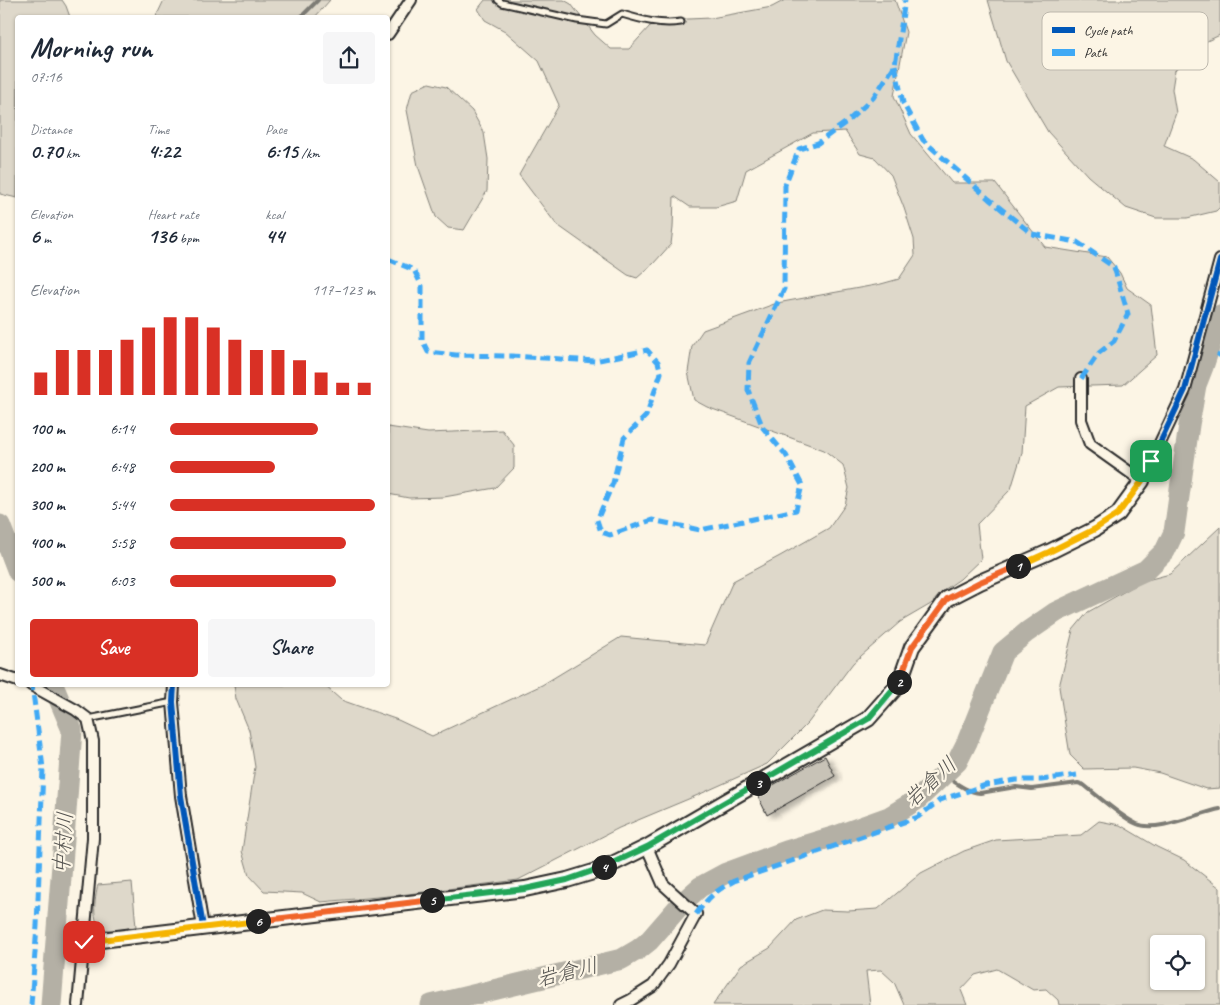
<!DOCTYPE html>
<html lang="en">
<head>
<meta charset="utf-8">
<style>
  body { margin:0; font-family:Caveat,"Klee One",sans-serif; background:#f6f6f7; color:#1f2937; height:100vh; display:flex; flex-direction:column; font-size:19px; white-space:nowrap }
  * { box-sizing:border-box; margin:0 }
  p { font-size:16px; color:#747a83 }
  .icon { flex:none; width:28px; height:28px; fill:none; stroke:currentColor; stroke-width:2; stroke-linecap:round; stroke-linejoin:round }
  .map { position:relative; flex:1; overflow:hidden }
  .details { position:absolute; left:15px; top:15px; width:375px; height:672px; display:flex; flex-direction:column; background:#fff; border-radius:5px; box-shadow:0 1px 4px #0004 }
  .details>* { flex:none }
  .controls { position:absolute; left:1150px; top:935px; display:grid; gap:10px }
  .controls a { display:grid; place-items:center; width:55px; height:55px; border-radius:5px; background:#fff; box-shadow:0 1px 4px #0004; font-size:25px }
  .pin { position:absolute; display:grid; place-items:center; width:42px; height:42px; color:#fff; margin:-21px; border-radius:10px; box-shadow:0 2px 8px #0006 }
  .km { position:absolute; width:25px; height:25px; margin:-12px; border-radius:50%; background:#222; color:#fff; font-size:14px; line-height:25px; text-align:center }
  .round { display:grid; place-items:center; flex:none; width:52px; height:52px; border-radius:5px; background:#f6f6f7 }
  .head { display:flex; align-items:center; justify-content:space-between; height:85px; padding:0 15px }
  h1 { font-size:28px; font-weight:700; line-height:38px }
  .figures { display:grid; grid-template-columns:repeat(3,1fr); gap:8px; height:85px; padding:5px 15px }
  .figures div { display:grid; align-content:center }
  .figures b { font-size:21px; font-weight:700 }
  .figures small { font-size:14px; font-weight:400 }
  .figures p { font-size:14px }
  .chart { height:140px; padding:10px 15px }
  .chart p { display:flex; justify-content:space-between }
  .chart svg { width:100%; height:90px; margin-top:5px; stroke:#d93025; stroke-width:6 }
  .primary-button { display:flex; gap:10px; margin-top:auto; padding:10px 15px }
  .primary-button a { flex:1; height:58px; border-radius:5px; background:#d93025; color:#fff; font-size:20px; font-weight:700; line-height:58px; text-align:center }
  .primary-button a+a { background:#f6f6f7; color:#1f2937 }
  ul { padding:0 15px; list-style:none; font-size:16px }
  li { display:grid; grid-template-columns:80px 60px 1fr; align-items:center; height:38px }
  li i { height:12px; border-radius:6px; background:#d93025 }
  .map>svg:first-child { display:block }
  .green { fill:#ded8ca; stroke:#84827a; fill-rule:evenodd }
  .lines { fill:none; stroke-linecap:round; stroke-linejoin:round }
  .stream { stroke:#7d7b74; stroke-width:4 }
  .river { stroke:#b4b0a5; stroke-width:21 }
  .building { fill:#c8c3b7; stroke:#2b2b2b; filter:url(#shadow) }
  .lane-casing { stroke:#2b2b2b; stroke-width:9 }
  .street-casing { stroke:#2b2b2b; stroke-width:14 }
  .secondary-casing { stroke:#2b2b2b; stroke-width:18 }
  .lane { stroke:#fcf5e5; stroke-width:5 }
  .street { stroke:#fcf5e5; stroke-width:10 }
  .secondary { stroke:#fcf5e5; stroke-width:14 }
  .quiet { stroke:#3fa9f5; stroke-width:5; stroke-dasharray:10 5; stroke-linecap:butt }
  .cycleway-casing { stroke:#fcf5e5; stroke-width:9 }
  .cycleway { stroke:#0057b8; stroke-width:6 }
  .split-1-casing { stroke:#fff; stroke-width:10 }
  .split-2-casing { stroke:#fff; stroke-width:10 }
  .split-3-casing { stroke:#fff; stroke-width:10 }
  .split-4-casing { stroke:#fff; stroke-width:10 }
  .split-5-casing { stroke:#fff; stroke-width:10 }
  .split-6-casing { stroke:#fff; stroke-width:10 }
  .split-7-casing { stroke:#fff; stroke-width:10 }
  .split-1 { stroke:#f5b400; stroke-width:6 }
  .split-2 { stroke:#f0652b; stroke-width:6 }
  .split-3 { stroke:#22a559; stroke-width:6 }
  .split-4 { stroke:#22a559; stroke-width:6 }
  .split-5 { stroke:#22a559; stroke-width:6 }
  .split-6 { stroke:#f0652b; stroke-width:6 }
  .split-7 { stroke:#f5b400; stroke-width:6 }
  .labels { text-anchor:middle; stroke-width:4.5; stroke-linejoin:round; paint-order:stroke }
  .water-label { font-size:21px; font-style:italic; fill:#545350; stroke:#fcf5e5 }
  .key { fill:#fcf5e5; stroke:#bdb8ad; stroke-width:1 }
  .key-label { font-size:14px; fill:#2b2b2b }
</style>
</head>
<body>
<div class="map">
<svg width="1220" height="1005" viewBox="0 0 1220 1005">
  <defs>
    <filter id="shadow"><feDropShadow dx="5.5" dy="3" stdDeviation="2.5" flood-color="#0004"/></filter>
  </defs>
  <rect width="100%" height="100%" fill="#fcf5e5"/>
  <filter id="ink" filterUnits="userSpaceOnUse"><feTurbulence type="fractalNoise" baseFrequency=".02" numOctaves="2"/><feDisplacementMap in="SourceGraphic" scale="10" xChannelSelector="R" yChannelSelector="G"/><feConvolveMatrix kernelMatrix="1 2 1 2 8 2 1 2 1" color-interpolation-filters="sRGB"/></filter>
  <g filter="url(#ink)">
    <!-- green -->
    <path class="green" d="M0,0H62L66,6L70,17L18,18L17,198L0,194Z
      M164,0H330L315,17H156Z
      M485,0H564L571,4L595,35L611,49H629L650,26L665,20L711,18L772,7L785,0H895L906,32L894,96L911,134L952,183H995L1045,247L1107,257L1120,273L1127,288L1151,305L1157,355L1123,385L1059,387L1025,406L1022,453L1011,489L977,524L981,559L960,579L944,590L931,604L900,622L853,663L808,723L767,764L698,795L619,828L518,880L400,895L321,902L302,893L264,891L249,875L242,851L255,767L249,730L236,699L234,685H324L341,700L398,720L432,736L542,685L621,637L705,645L733,581L780,556L829,528L845,505L849,488L843,465L824,450L707,407L694,400L688,372L692,346L703,330L777,303L881,284L899,279L915,255L914,239L904,208L891,175L875,158L860,154L845,131L813,133L746,170L737,201L716,207H690L674,196L673,228L671,244L653,264L637,278L628,275L556,224L519,175L559,105L539,61L505,31L485,20L478,9Z
      M988,0H1220V35L1207,41L1190,54L1175,70L1172,89L1176,113L1164,146L1193,159L1220,182V207L1216,211L1187,218H1156L1126,208L1088,176L1048,132L1006,61Z
      M429,83L446,87L472,111L484,133L488,159L487,191L464,230L448,228L436,217L418,166L407,110L412,91Z
      M388,427L428,433L502,430L514,445V468L495,488L444,497L409,498L388,494Z
      M1220,527V788L1206,789L1160,773L1133,768L1084,769L1070,755L1059,687L1073,630L1088,612L1143,581L1170,574Z
      M1099,821L1120,825L1157,847L1184,860L1220,888V1005H1059L1058,1000L1046,989L1033,990L997,969L975,975L961,990L967,1005H904L894,982L881,970L866,971L870,1005H713L741,965L770,948L796,920L822,910L848,911L878,909L921,873L964,851L996,840L1081,835ZM1159,944H1196V981H1159Z
      M132,882L136,927C127,928 117,931 108,930C89,929 95,898 98,885Z"/>
    <g class="lines">
      <!-- stream -->
      <path class="stream" d="M300,18L318,0
        M15,564L18,563
        M944,775C955,782 967,792 980,793L1016,787L1032,789L1078,783L1084,785C1099,797 1121,817 1137,824C1156,833 1199,813 1220,809"/>
      <!-- river -->
      <path class="river" d="M0,525L18,572
        M51,1005L64,839L72,730L53,685
        M431,1005L622,959L639,949L649,941L682,903L700,887L726,873L786,851L839,835L889,817L918,799L957,762L967,742L1003,652L1027,632L1056,612L1146,570L1165,551L1174,532L1189,425L1196,385L1203,367L1220,315"/>
    </g>
    <!-- building -->
    <path class="building" d="M825,756L835,776L767,815L757,794Z"/>
    <g class="lines">
      <!-- lane casing -->
      <g class="lane-casing">
        <path id="lane" d="M498,0L502,3L577,20L606,24L622,14C642,20 660,25 681,22
          M88,719L173,702"/>
      </g>
      <!-- street casing -->
      <g class="street-casing">
        <path id="street" d="M388,34L411,0
          M1081,379V420L1090,444L1142,481L1185,390L1220,260
          M0,675L18,681
          M31,685L76,710L88,719L93,741V838L78,1005
          M174,685L173,702L181,796L203,927
          M621,1005L631,1000L653,986L669,964L696,914L663,884L647,847"/>
      </g>
      <!-- secondary casing -->
      <g class="secondary-casing">
        <path id="secondary" d="M84,942L525,889L567,880L600,870L647,847L868,719L899,684L912,647L947,599L980,582L1049,552L1095,529L1118,514L1142,481"/>
      </g>
      <!-- lane -->
      <use href="#lane" class="lane"/>
      <!-- street -->
      <use href="#street" class="street"/>
      <!-- secondary -->
      <use href="#secondary" class="secondary"/>
      <!-- quiet -->
      <path class="quiet" d="M895,65L903,103L923,140L989,199L1032,234L1077,242L1114,267L1128,314L1114,341L1099,353L1081,379
        M388,259L414,270L422,286V340L428,352L456,355L511,356L595,361L647,350L658,362L661,373L646,416L624,438L613,483L597,520L601,532L610,535L652,520L700,530L796,510L802,485L786,455L763,428L748,390L749,363L784,289L785,185L799,149L818,143L849,120L873,98L895,65L905,0
        M1218,357L1220,354
        M696,914C709,897 715,891 734,881L918,817L940,800L986,785L1016,780H1041L1077,775
        M31,1005L37,926L43,768L32,685"/>
      <!-- cycleway casing -->
      <g class="cycleway-casing">
        <path id="cycleway" d="M174,685L173,702L181,796L203,927
          M84,942L525,889L567,880L600,870L647,847L868,719L899,684L912,647L947,599L980,582L1049,552L1095,529L1118,514L1142,481L1185,390L1220,260"/>
      </g>
      <!-- cycleway -->
      <use href="#cycleway" class="cycleway"/>
    </g>
  </g>
  <g class="lines" filter="url(#ink)">
    <!-- split-1 casing -->
    <g class="split-1-casing">
      <path id="split-1" d="M1018,566L1049,552L1095,529L1118,514L1142,481L1151,461"/>
    </g>
    <!-- split-2 casing -->
    <g class="split-2-casing">
      <path id="split-2" d="M899,682L912,647L947,599L980,582L1018,566"/>
    </g>
    <!-- split-3 casing -->
    <g class="split-3-casing">
      <path id="split-3" d="M758,783L868,719L899,682"/>
    </g>
    <!-- split-4 casing -->
    <g class="split-4-casing">
      <path id="split-4" d="M604,867L647,847L758,783"/>
    </g>
    <!-- split-5 casing -->
    <g class="split-5-casing">
      <path id="split-5" d="M432,900L525,889L567,880L604,867"/>
    </g>
    <!-- split-6 casing -->
    <g class="split-6-casing">
      <path id="split-6" d="M258,921L432,900"/>
    </g>
    <!-- split-7 casing -->
    <g class="split-7-casing">
      <path id="split-7" d="M84,942L258,921"/>
    </g>
    <!-- split-1 -->
    <use href="#split-1" class="split-1"/>
    <!-- split-2 -->
    <use href="#split-2" class="split-2"/>
    <!-- split-3 -->
    <use href="#split-3" class="split-3"/>
    <!-- split-4 -->
    <use href="#split-4" class="split-4"/>
    <!-- split-5 -->
    <use href="#split-5" class="split-5"/>
    <!-- split-6 -->
    <use href="#split-6" class="split-6"/>
    <!-- split-7 -->
    <use href="#split-7" class="split-7"/>
  </g>
  <g class="labels">
    <!-- water labels -->
    <g class="water-label">
      <text transform="translate(930 782) rotate(-43)" y="7">岩倉川</text>
      <text transform="translate(63 843) rotate(-86)" y="7">中村川</text>
      <text transform="translate(567 972) rotate(-14)" y="7">岩倉川</text>
    </g>
  </g>
  <!-- legend -->
  <rect x="1042" y="12" width="166" height="58" rx="8" class="key"/>
  <rect x="1052" y="27" width="23" height="6" fill="#0057b8"/>
  <rect x="1052" y="49" width="23" height="7" fill="#3fa9f5"/>
  <g class="key-label">
    <text x="1084" y="35">Cycle path</text>
    <text x="1084" y="57">Path</text>
  </g>
</svg>
<div class="controls">
<a><svg class="icon" aria-label="locate" viewBox="0 0 24 24"><circle cx="12" cy="12" r="6"/><path d="M12 2v4M12 18v4M2 12h4M18 12h4"/></svg></a>
</div>
<div class="pin" style="left:1151px;top:461px;background:#1e9e55"><svg class="icon" aria-label="arrive" viewBox="0 0 24 24"><path d="M6 21V4h12l-3 4 3 4H6"/></svg></div>
<div class="pin" style="left:84px;top:942px;background:#d93025"><svg class="icon" aria-label="check" viewBox="0 0 24 24"><path d="M5 12l5 5 9-10"/></svg></div>
<b class="km" style="left:1018px;top:566px">1</b>
<b class="km" style="left:899px;top:682px">2</b>
<b class="km" style="left:758px;top:783px">3</b>
<b class="km" style="left:604px;top:867px">4</b>
<b class="km" style="left:432px;top:900px">5</b>
<b class="km" style="left:258px;top:921px">6</b>
<section class="details">
<div class="head"><div><h1>Morning run</h1><p>07:16</p></div><a class="round"><svg class="icon" aria-label="share" viewBox="0 0 24 24"><path d="M12 15V3M7 8l5-5 5 5M5 13v7h14v-7"/></svg></a></div>
<div class="figures">
<div><p>Distance</p><b>0.70<small> km</small></b></div>
<div><p>Time</p><b>4:22</b></div>
<div><p>Pace</p><b>6:15<small> /km</small></b></div>
</div>
<div class="figures">
<div><p>Elevation</p><b>6<small> m</small></b></div>
<div><p>Heart rate</p><b>136<small> bpm</small></b></div>
<div><p>kcal</p><b>44</b></div>
</div>
<div class="chart"><p><span>Elevation</span>117–123 m</p>
<svg viewBox="0 0 160 44" preserveAspectRatio="none"><path d="M5 44V33M15 44V22M25 44V22M35 44V22M45 44V17M55 44V11M65 44V6M75 44V6M85 44V11M95 44V17M105 44V22M115 44V22M125 44V27M135 44V33M145 44V38M155 44V38"/></svg>
</div>
<ul>
<li><b>100 m</b>6:14<i style="width:72%"></i></li>
<li><b>200 m</b>6:48<i style="width:51%"></i></li>
<li><b>300 m</b>5:44<i style="width:100%"></i></li>
<li><b>400 m</b>5:58<i style="width:86%"></i></li>
<li><b>500 m</b>6:03<i style="width:81%"></i></li>
</ul>
<div class="primary-button"><a>Save</a><a>Share</a></div>
</section>
</div>
</body>
</html>
